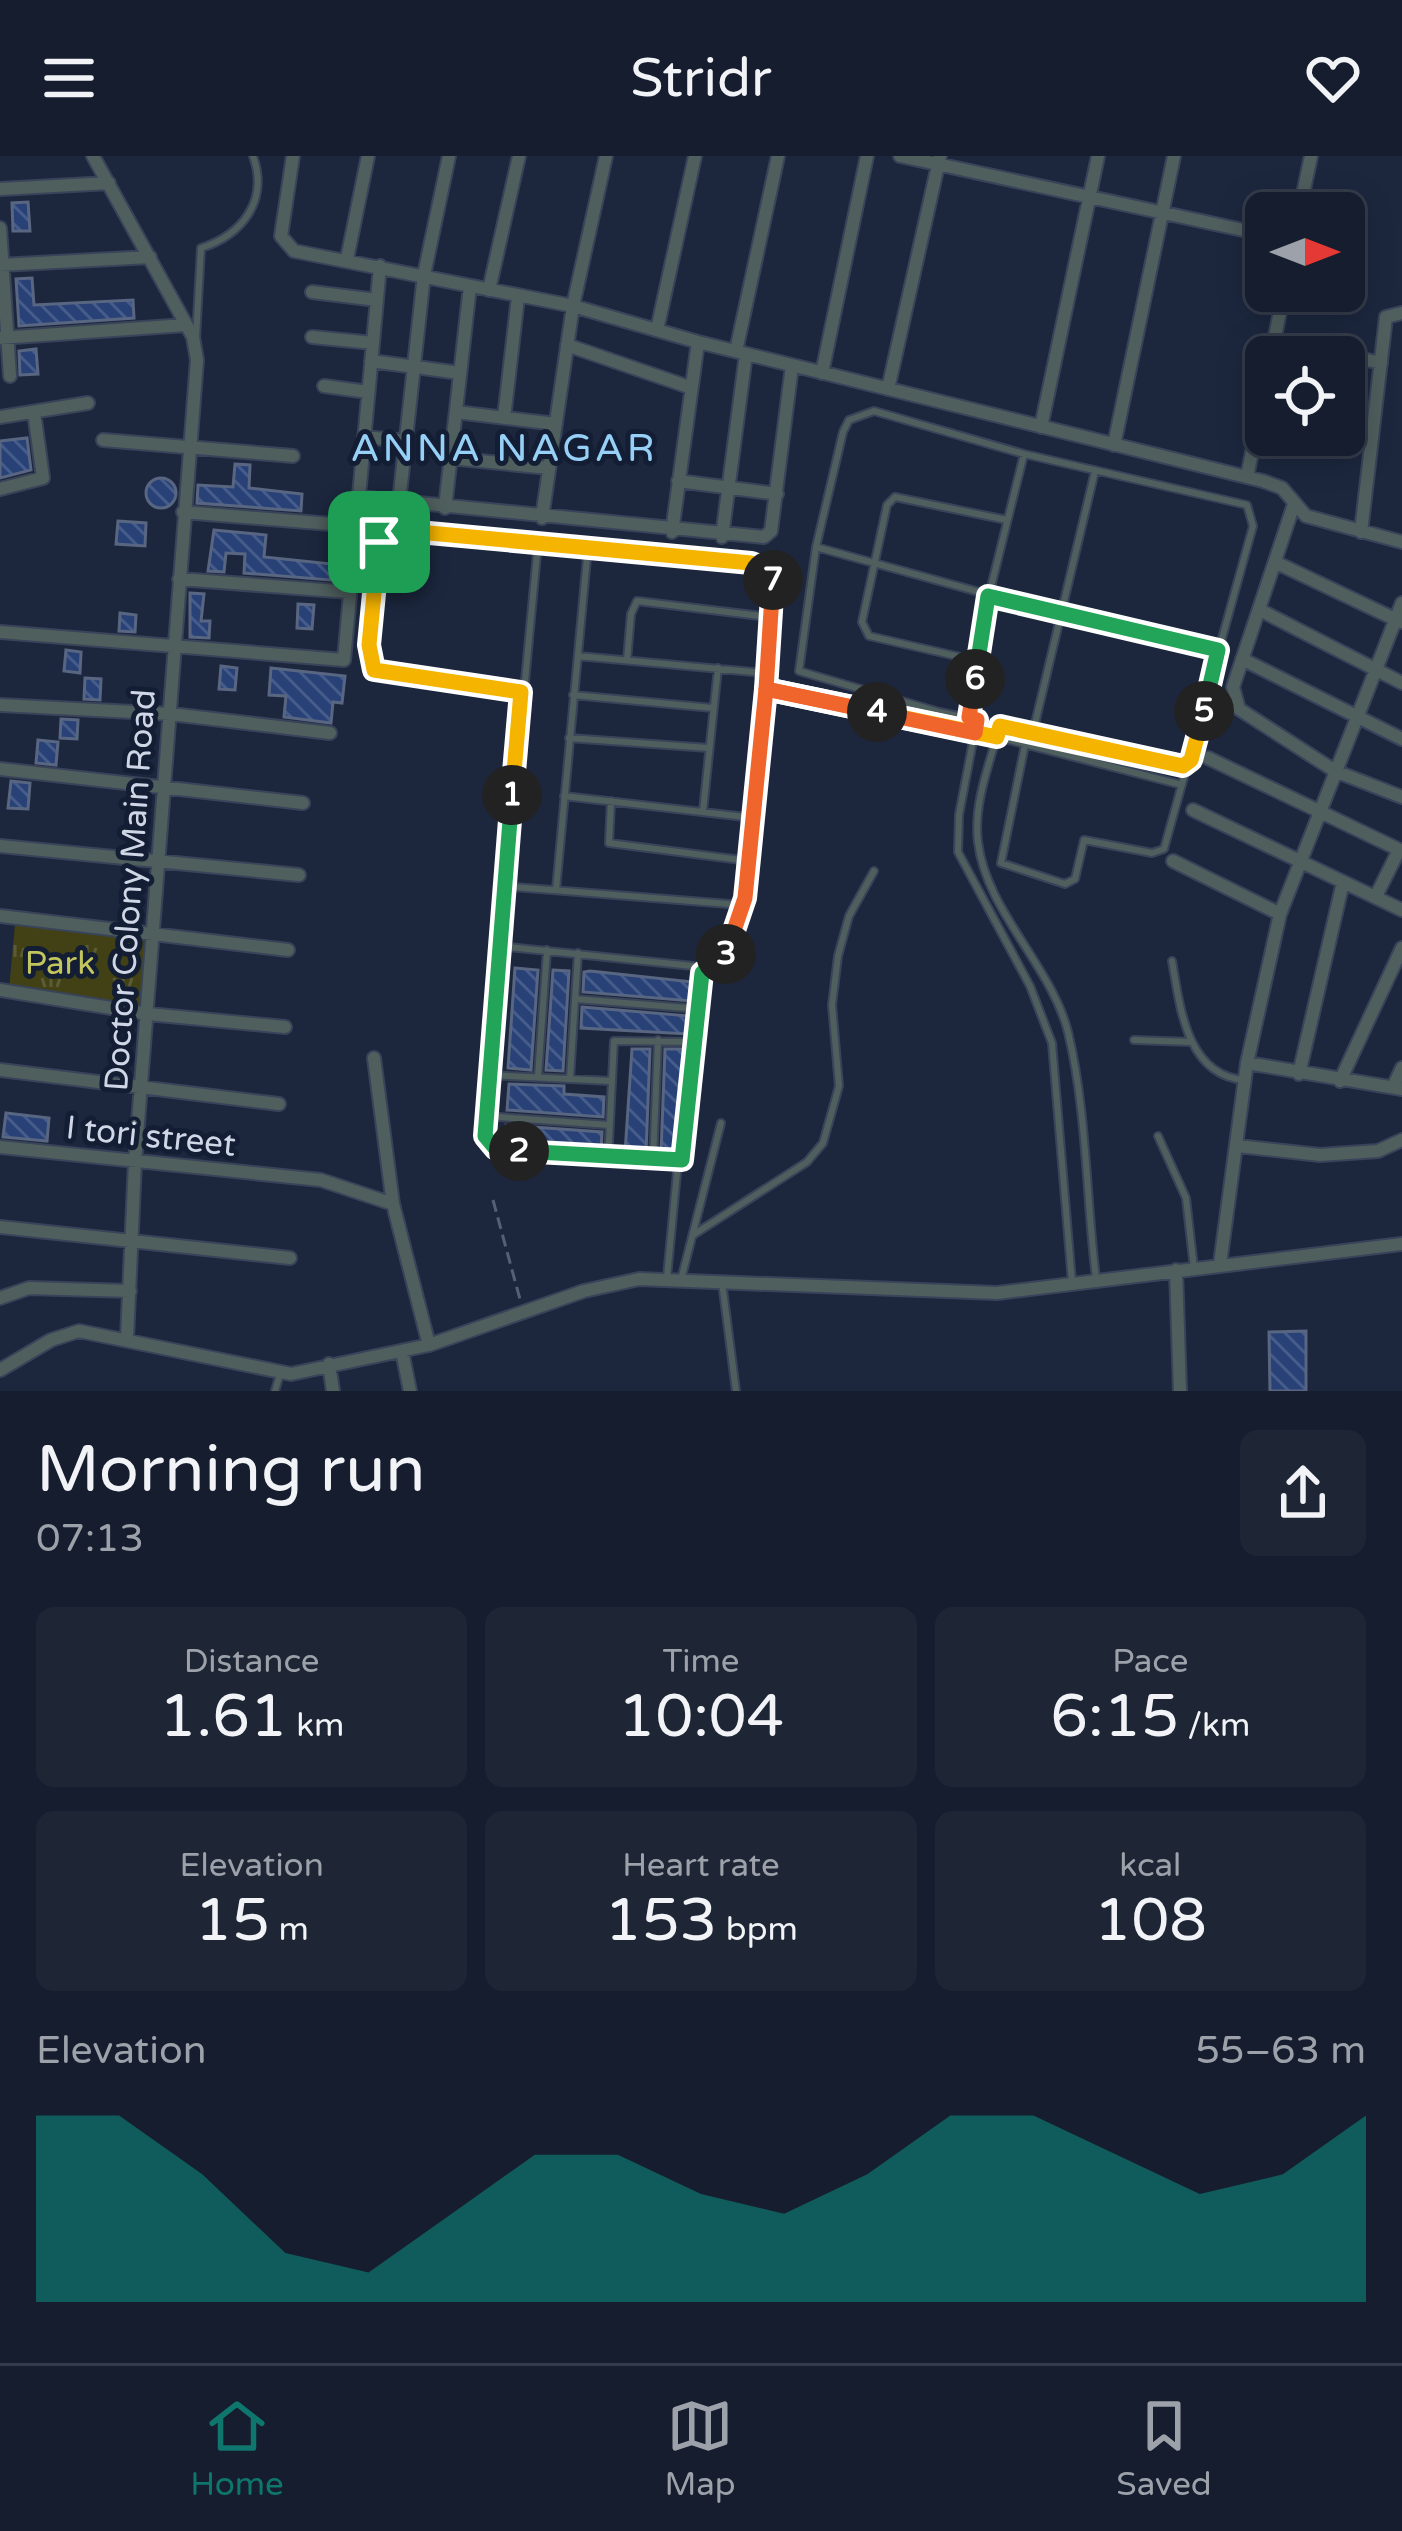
<!DOCTYPE html>
<html lang="en">
<head>
<meta charset="utf-8">
<style>
  body { margin:0; font-family:"Varela Round",sans-serif; background:#1e2636; color:#f1f3f6; height:100vh; display:flex; flex-direction:column; font-size:45px; white-space:nowrap }
  * { box-sizing:border-box; margin:0 }
  p { font-size:39px; color:#9da2aa }
  .icon { flex:none; width:66px; height:66px; fill:none; stroke:currentColor; stroke-width:2; stroke-linecap:round; stroke-linejoin:round }
  .map { position:relative; height:1235px; overflow:hidden }
  .drawer { display:flex; flex-direction:column; background:#151d2e; flex:1 }
  .drawer>* { flex:none }
  .needle { width:78px; rotate:90deg }
  .tools { position:absolute; left:1245px; top:36px; display:grid; gap:24px }
  .tools a { display:grid; place-items:center; width:120px; height:120px; border-radius:18px; background:#151d2e; box-shadow:0 6px 30px #0003,0 0 0 3px #343b4a; font-size:60px }
  .pin { position:absolute; display:grid; place-items:center; width:102px; height:102px; color:#fff; margin:-51px; border-radius:24px; box-shadow:0 6px 18px #0006 }
  .km { position:absolute; width:60px; height:60px; margin:-30px; border-radius:50%; background:#222; color:#fff; font-size:33px; line-height:60px; text-align:center }
  .round { display:grid; place-items:center; flex:none; width:126px; height:126px; border-radius:18px; background:#1e2636 }
  .overview { display:flex; align-items:center; justify-content:space-between; height:204px; padding:0 36px }
  h1 { font-size:66px; font-weight:600; line-height:90px }
  .metrics { display:grid; grid-template-columns:repeat(3,1fr); gap:18px; height:204px; padding:12px 36px }
  .metrics div { display:grid; align-content:center; border-radius:18px; background:#1e2636; text-align:center }
  .metrics b { font-size:60px; font-weight:600 }
  .metrics small { font-size:33px; font-weight:400 }
  .metrics p { font-size:33px }
  .chart { height:336px; padding:24px 36px }
  .chart p { display:flex; justify-content:space-between }
  .chart svg { width:100%; height:216px; margin-top:12px; fill:#0f766e; opacity:.7 }
  header { display:flex; justify-content:space-between; align-items:center; height:156px; padding:0 36px; background:#151d2e; font-size:54px; font-weight:600 }
  .tabs { display:flex; justify-content:space-around; align-items:center; height:168px; border-top:3px solid #343b4a; background:#151d2e; font-size:33px; color:#9da2aa }
  .tabs a { display:grid; justify-items:center; gap:6px }
  .tabs .active { color:#0f766e }
  .map>svg:first-child { display:block }
  .park { fill:url(#park-tufts) }
  .building { fill:url(#building-back-hatch); stroke:#596681; stroke-width:3 }
  .lines { fill:none; stroke-linecap:round; stroke-linejoin:round }
  .lane-casing { stroke:#394359; stroke-width:10 }
  .street-casing { stroke:#394359; stroke-width:16 }
  .path { stroke:#566074; stroke-width:3; stroke-dasharray:12 6; stroke-linecap:butt }
  .lane { stroke:#4f5f5e; stroke-width:6 }
  .street { stroke:#4f5f5e; stroke-width:12 }
  .split-1-casing { stroke:#fff; stroke-width:24 }
  .split-2-casing { stroke:#fff; stroke-width:24 }
  .split-3-casing { stroke:#fff; stroke-width:24 }
  .split-4-casing { stroke:#fff; stroke-width:24 }
  .split-5-casing { stroke:#fff; stroke-width:24 }
  .split-6-casing { stroke:#fff; stroke-width:24 }
  .split-7-casing { stroke:#fff; stroke-width:24 }
  .split-8-casing { stroke:#fff; stroke-width:24 }
  .split-1 { stroke:#f5b400; stroke-width:15 }
  .split-2 { stroke:#22a559; stroke-width:15 }
  .split-3 { stroke:#22a559; stroke-width:15 }
  .split-4 { stroke:#f0652b; stroke-width:15 }
  .split-5 { stroke:#f5b400; stroke-width:15 }
  .split-6 { stroke:#22a559; stroke-width:15 }
  .split-7 { stroke:#f0652b; stroke-width:15 }
  .split-8 { stroke:#f5b400; stroke-width:15 }
  .labels { text-anchor:middle; stroke-width:10; stroke-linejoin:round; paint-order:stroke }
  .street-label { font-size:33px; fill:#cfd6e6; stroke:#131d33 }
  .park-label { font-size:33px; fill:#c3c65d; stroke:#131d33 }
  .quarter-label { font-size:39px; letter-spacing:3px; fill:#97d0f7; stroke:#131d33 }
</style>
</head>
<body>
<header><svg class="icon" aria-label="menu" viewBox="0 0 24 24"><path d="M4 6h16M4 12h16M4 18h16"/></svg>Stridr<svg class="icon" aria-label="heart" viewBox="0 0 24 24"><path d="M12 20l-8-8c-3-5 5-10 8-4 3-6 11-1 8 4z"/></svg></header>
<div class="map">
<svg width="1402" height="1235" viewBox="0 0 1402 1235">
  <defs>
    <pattern id="park-tufts" width="24" height="20" patternUnits="userSpaceOnUse" patternTransform="scale(3)"><rect width="24" height="20" fill="#414115"/><path d="M3 7l-1-3M5 7V3M7 7l1-3M15 17l-1-3M17 17v-4M19 17l1-3" fill="none" stroke="#5b5c37"/></pattern>
    <pattern id="building-back-hatch" width="6" height="6" patternUnits="userSpaceOnUse" patternTransform="scale(3)"><rect width="6" height="6" fill="#284177"/><path d="M-1 5l2 2M0 0l6 6M5-1l2 2" fill="none" stroke="#465c8a"/></pattern>
  </defs>
  <rect width="100%" height="100%" fill="#1c273e"/>
  <!-- park -->
  <path class="park" d="M15,768L150,785L144,850L9,834Z"/>
  <!-- building -->
  <path class="building" d="M28,46L30,75H13L12,47Z
    M32,122L34,149L133,144L134,162L19,170L16,123Z
    M36,193L38,218L20,219L19,195Z
    M27,282L31,314L0,322V285Z
    M235,308L250,309L249,332L302,338L301,355L197,347L198,329L233,331Z
    M146 337a15 15 0 1 1 30 0a15 15 0 1 1-30 0Z
    M118,365L146,367L145,390L116,388Z
    M214,374L266,379L264,401L332,408L330,424L244,417L245,398L226,397L224,416L208,415Z
    M190,437L204,438L201,465H210L209,482L190,481Z
    M298,448L314,449L312,473L297,472Z
    M120,457L136,459L135,476L119,475Z
    M66,494L81,496L80,517L64,515Z
    M221,510L237,512L235,534L219,533Z
    M271,512L345,520L342,547L333,546L331,567L284,561L286,540L269,539Z
    M85,522L101,523L100,544L84,543Z
    M61,563L78,564L77,583L60,582Z
    M38,584L58,586L56,609L36,607Z
    M11,625L30,627L28,653L8,652Z
    M515,812L538,814L531,914L508,912Z
    M553,814L569,815L563,915L546,914Z
    M590,815L693,826L691,845L583,836L584,816Z
    M582,851L690,860L688,878L581,872Z
    M632,893H650L646,997H625Z
    M665,893H686L675,997H661Z
    M509,928L564,930V938L604,941L603,961L507,954Z
    M6,957L49,962L47,985L3,981Z
    M506,969L602,976L601,996L503,983Z
    M1306,1175V1235H1270L1269,1176Z"/>
  <g class="lines">
    <!-- lane casing -->
    <g class="lane-casing">
      <path id="lane" d="M196,182L201,92C242,79 269,45 253,0
        M874,255L1024,298L1247,349L1253,370L1187,609L939,556L799,515L816,391L843,276L849,264Z
        M538,387L488,919L489,989L608,1004H682L702,817
        M816,391L1059,458L1218,494
        M578,500L765,517
        M627,504L631,458L637,445L769,461
        M978,505L869,480L862,466L887,349L895,341L1007,364
        M766,533L997,581L1182,629
        M573,539L713,552
        M969,561L989,439L1024,298
        M977,564L959,659L958,696L1030,830L1052,887L1072,1126
        M1000,570C990,606 973,648 978,686C986,755 1051,809 1068,876C1087,955 1086,1042 1096,1122
        M1033,576L1095,315
        M569,582L709,592
        M1025,589L1001,707L1065,728L1075,723L1084,684L1152,697L1164,693L1187,610
        M564,640L754,662
        M611,645L609,687L749,705
        M703,655L718,512
        M503,730L742,749L766,533L771,418L751,407L397,374L382,380L369,489L374,514L521,536
        M556,734L588,391
        M499,790L693,810L702,817
        M1172,805C1180,850 1186,919 1244,924
        M702,817L730,792L742,753
        M575,843L700,853
        M1134,884L1192,886
        M488,919L611,925
        M538,920L547,794
        M570,922L578,797
        M485,960L609,969
        M1158,980L1186,1042L1194,1112
        M608,1004L614,885L697,886
        M653,1006L658,884
        M693,1079L807,1006L823,987L839,930L832,849L838,800L849,760L874,715
        M682,1120L721,967
        M667,1121L678,1006
        M722,1126L736,1235
        M275,1235L280,1218"/>
    </g>
    <!-- street casing -->
    <g class="street-casing">
      <path id="street" d="M93,0L193,181L197,204L135,1006L127,1182
        M293,0L281,80L294,95L573,150L698,186L1263,325L1282,332L1306,360L1402,386
        M900,0L1266,79
        M0,33L109,27
        M1299,57L1311,0
        M0,72L10,220
        M347,103L368,0
        M0,109L150,101
        M489,134L519,0
        M312,136L377,144
        M657,174L695,0
        M312,181L373,187
        M0,182L186,169
        M1274,184L1381,207
        M567,189L689,231
        M736,195L778,0
        M1271,201L1284,135
        M371,205L460,217
        M822,217L867,0
        M324,230L368,236
        M888,233L940,0
        M456,256L556,268
        M0,261L88,247
        M504,262L518,141
        M1041,271L1098,0
        M364,281L406,285
        M103,284L293,300
        M1114,289L1174,0
        M450,302L549,312
        M1247,321L1266,226
        M678,325L777,338
        M0,333L43,322L34,256
        M358,341L764,381L771,375L792,210
        M399,346L424,119L449,0
        M1293,351L1233,531L1239,553L1335,615L1402,641
        M445,352L470,130
        M183,356L356,370
        M542,362L573,150L606,0
        M672,376L698,186
        M1361,376L1386,161L1402,157
        M722,381L746,198
        M1277,407L1401,466
        M179,423L350,436
        M1260,454L1402,527
        M0,476L344,504L380,110
        M1242,503L1402,583
        M0,549L171,558L330,577
        M1208,602L1402,695
        M0,613L303,647
        M1193,654L1402,754
        M0,690L299,719
        M1173,705L1280,758
        M1376,740L1399,694
        M0,760L288,794
        M0,834L148,858L285,871
        M374,902L393,1048L429,1189
        M1247,907L1402,933
        M0,914L279,948
        M1299,918L1343,726
        M1340,925L1402,792
        M1393,931L1402,912
        M1238,990L1320,999L1378,995L1402,984
        M0,991L321,1024L393,1048
        M0,1071L290,1102
        M1220,1108L1247,907L1280,758L1402,447
        M1176,1114L1180,1235
        M0,1142L29,1132L130,1135
        M402,1195L410,1235
        M329,1208L333,1235
        M0,1214L51,1184L79,1175L291,1218L429,1189L584,1135L639,1123L997,1137L1402,1088"/>
    </g>
    <!-- path -->
    <path class="path" d="M493,1044L521,1147"/>
    <!-- lane -->
    <use href="#lane" class="lane"/>
    <!-- street -->
    <use href="#street" class="street"/>
  </g>
  <g class="lines">
    <!-- split-1 casing -->
    <g class="split-1-casing">
      <path id="split-1" d="M379,386L369,489L374,514L521,536L512,639"/>
    </g>
    <!-- split-2 casing -->
    <g class="split-2-casing">
      <path id="split-2" d="M512,639L485,980L495,992L519,995"/>
    </g>
    <!-- split-3 casing -->
    <g class="split-3-casing">
      <path id="split-3" d="M519,995L682,1004L702,817L726,798"/>
    </g>
    <!-- split-4 casing -->
    <g class="split-4-casing">
      <path id="split-4" d="M726,798L745,742L766,533L877,556"/>
    </g>
    <!-- split-5 casing -->
    <g class="split-5-casing">
      <path id="split-5" d="M877,556L997,581L1000,570L1183,610L1191,604L1204,555"/>
    </g>
    <!-- split-6 casing -->
    <g class="split-6-casing">
      <path id="split-6" d="M975,523L988,440L1218,494L1204,555"/>
    </g>
    <!-- split-7 casing -->
    <g class="split-7-casing">
      <path id="split-7" d="M773,424L766,533L975,577L977,564L969,561L975,523"/>
    </g>
    <!-- split-8 casing -->
    <g class="split-8-casing">
      <path id="split-8" d="M379,386L386,376L397,374L751,407L766,412L773,424"/>
    </g>
    <!-- split-1 -->
    <use href="#split-1" class="split-1"/>
    <!-- split-2 -->
    <use href="#split-2" class="split-2"/>
    <!-- split-3 -->
    <use href="#split-3" class="split-3"/>
    <!-- split-4 -->
    <use href="#split-4" class="split-4"/>
    <!-- split-5 -->
    <use href="#split-5" class="split-5"/>
    <!-- split-6 -->
    <use href="#split-6" class="split-6"/>
    <!-- split-7 -->
    <use href="#split-7" class="split-7"/>
    <!-- split-8 -->
    <use href="#split-8" class="split-8"/>
  </g>
  <g class="labels">
    <!-- street labels -->
    <g class="street-label">
      <text transform="translate(129 734) rotate(-86)" y="12">Doctor Colony Main Road</text>
      <text transform="translate(151 979) rotate(6)" y="12">I tori street</text>
    </g>
    <!-- park labels -->
    <g class="park-label">
      <text x="60" y="818">Park</text>
    </g>
    <!-- quarter labels -->
    <g class="quarter-label">
      <text x="504" y="305">ANNA NAGAR</text>
    </g>
  </g>
</svg>
<div class="tools">
<a><svg class="needle" viewBox="-14 -14 28 28"><path d="M0-13l5 13h-10z" fill="#e53935"/><path d="M0 13l5-13h-10z" fill="#9da2aa"/></svg></a>
<a><svg class="icon" aria-label="locate" viewBox="0 0 24 24"><circle cx="12" cy="12" r="6"/><path d="M12 2v4M12 18v4M2 12h4M18 12h4"/></svg></a>
</div>
<div class="pin" style="left:379px;top:386px;background:#1e9e55"><svg class="icon" aria-label="arrive" viewBox="0 0 24 24"><path d="M6 21V4h12l-3 4 3 4H6"/></svg></div>
<b class="km" style="left:512px;top:639px">1</b>
<b class="km" style="left:519px;top:995px">2</b>
<b class="km" style="left:726px;top:798px">3</b>
<b class="km" style="left:877px;top:556px">4</b>
<b class="km" style="left:1204px;top:555px">5</b>
<b class="km" style="left:975px;top:523px">6</b>
<b class="km" style="left:773px;top:424px">7</b>
</div>
<section class="drawer">
<div class="overview"><div><h1>Morning run</h1><p>07:13</p></div><a class="round"><svg class="icon" aria-label="share" viewBox="0 0 24 24"><path d="M12 15V3M7 8l5-5 5 5M5 13v7h14v-7"/></svg></a></div>
<div class="metrics">
<div><p>Distance</p><b>1.61<small> km</small></b></div>
<div><p>Time</p><b>10:04</b></div>
<div><p>Pace</p><b>6:15<small> /km</small></b></div>
</div>
<div class="metrics">
<div><p>Elevation</p><b>15<small> m</small></b></div>
<div><p>Heart rate</p><b>153<small> bpm</small></b></div>
<div><p>kcal</p><b>108</b></div>
</div>
<div class="chart"><p><span>Elevation</span>55–63 m</p>
<svg viewBox="0 0 160 44" preserveAspectRatio="none"><path d="M0 44V6L10 6L20 18L30 34L40 38L50 26L60 14L70 14L80 22L90 26L100 18L110 6L120 6L130 14L140 22L150 18L160 6V44z"/></svg>
</div>
</section>
<nav class="tabs">
<a class="active"><svg class="icon" aria-label="home" viewBox="0 0 24 24"><path d="M3 11l9-7 9 7M6 9v11h12V9"/></svg>Home</a>
<a><svg class="icon" aria-label="map" viewBox="0 0 24 24"><path d="M3 6l6-2 6 2 6-2v14l-6 2-6-2-6 2zM9 4v14M15 6v14"/></svg>Map</a>
<a><svg class="icon" aria-label="saved" viewBox="0 0 24 24"><path d="M7 4h10v16l-5-4-5 4z"/></svg>Saved</a>
</nav>
</body>
</html>
